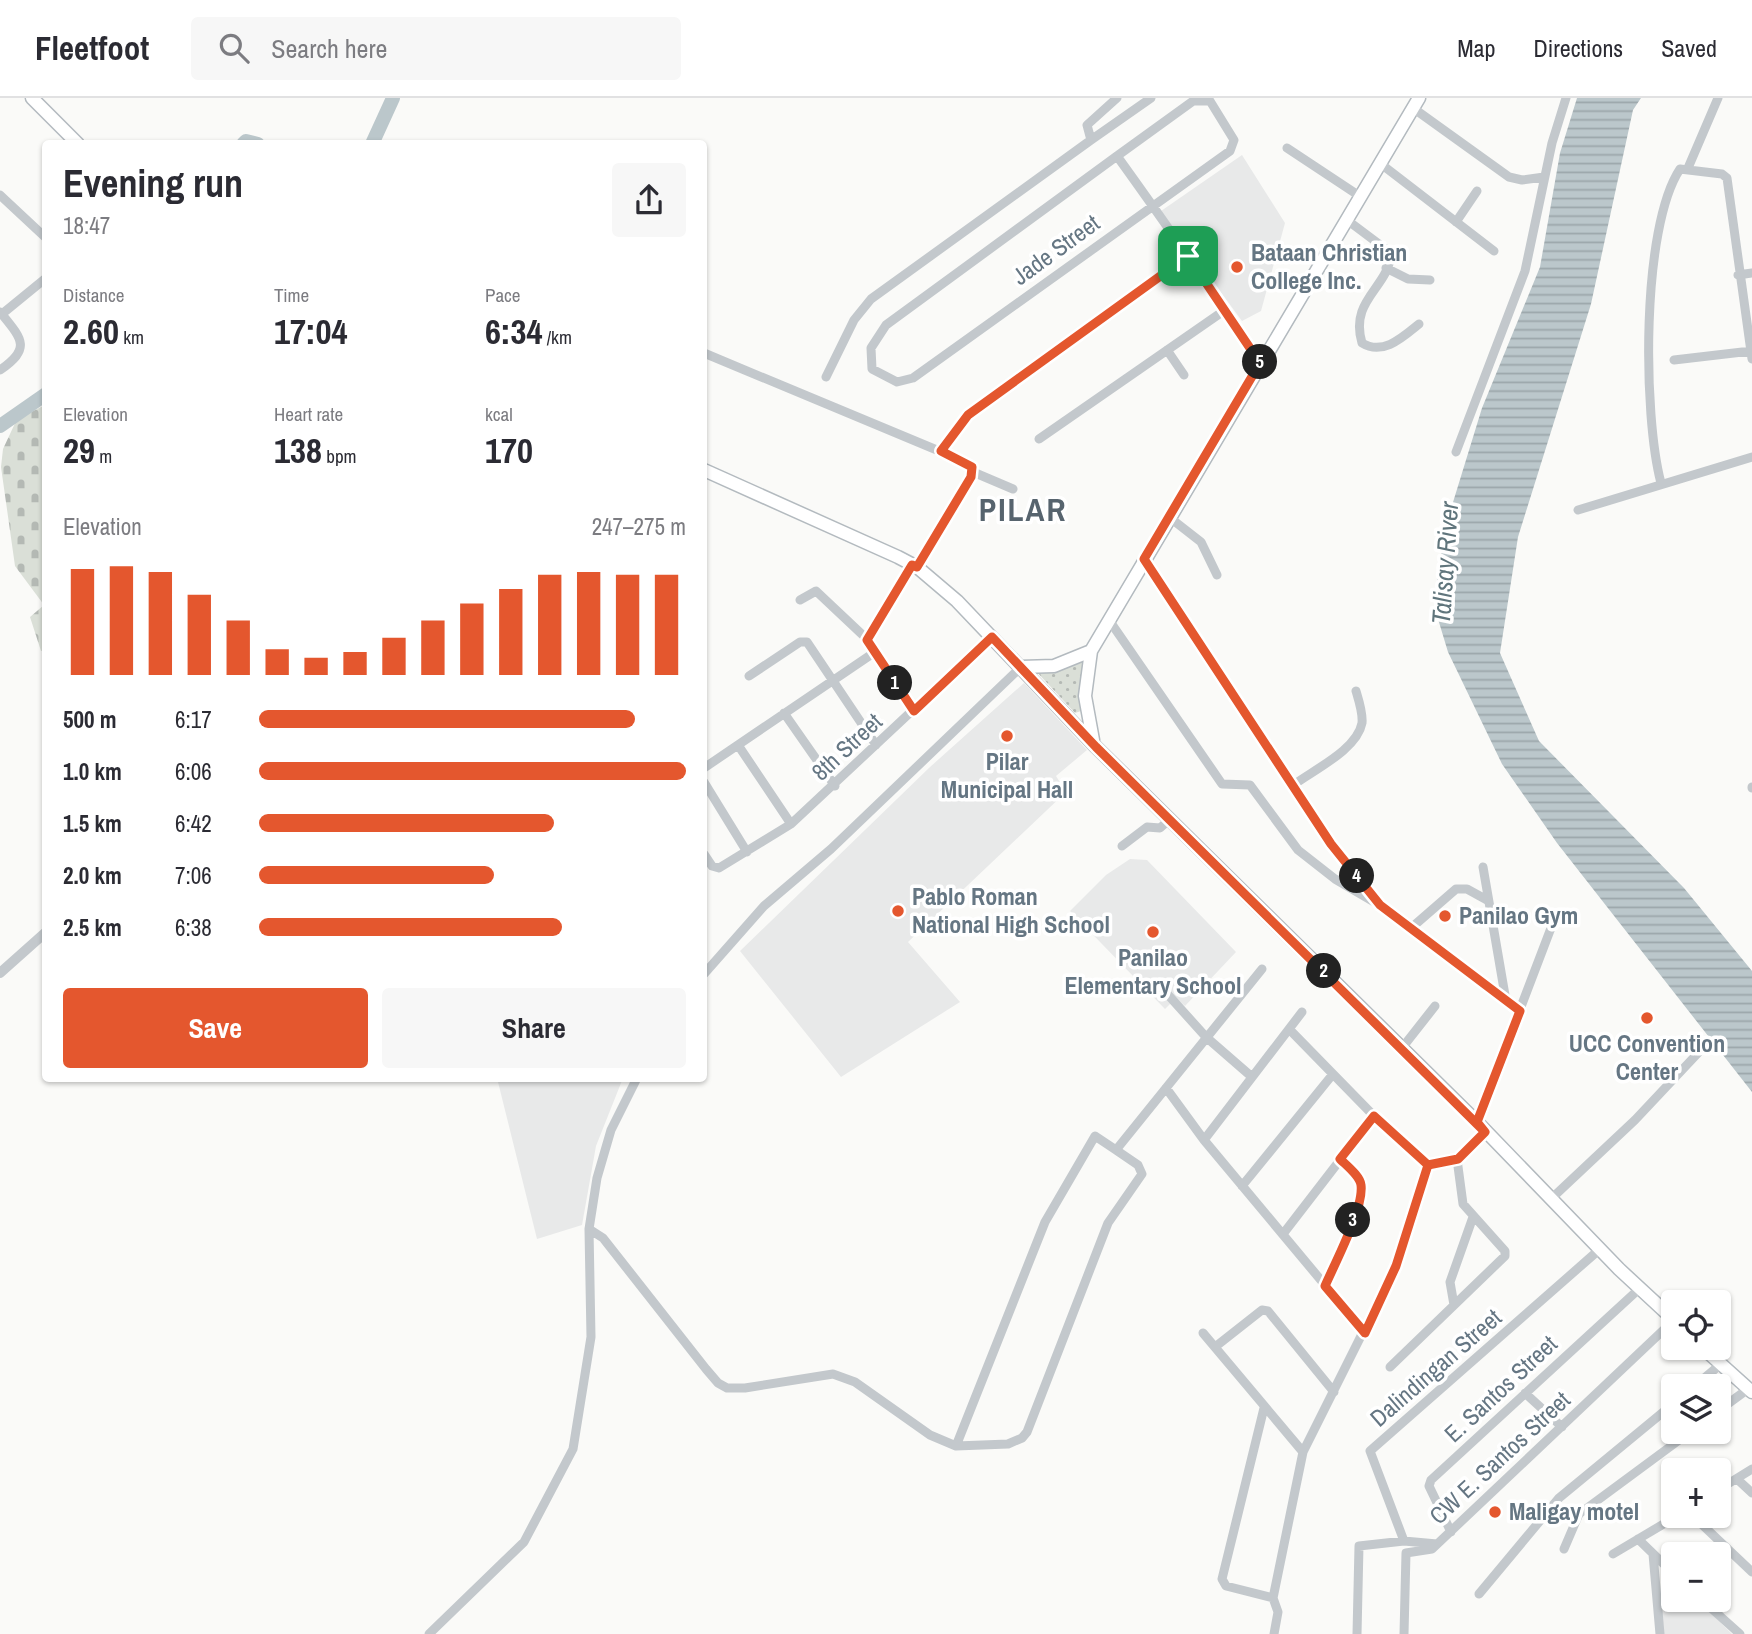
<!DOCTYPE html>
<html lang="en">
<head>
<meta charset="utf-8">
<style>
  body { margin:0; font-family:"Archivo Narrow",sans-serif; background:#f7f7f7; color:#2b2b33; height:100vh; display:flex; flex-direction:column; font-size:26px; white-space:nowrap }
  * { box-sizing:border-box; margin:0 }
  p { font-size:23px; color:#7c7c81 }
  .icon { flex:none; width:38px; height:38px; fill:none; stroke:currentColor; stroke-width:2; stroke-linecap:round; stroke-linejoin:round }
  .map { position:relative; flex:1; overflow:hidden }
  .side { position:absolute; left:42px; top:42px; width:665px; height:942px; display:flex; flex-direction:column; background:#fff; border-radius:7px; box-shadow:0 2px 5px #0004 }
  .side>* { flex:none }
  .buttons { position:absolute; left:1661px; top:1192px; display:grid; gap:14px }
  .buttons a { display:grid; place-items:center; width:70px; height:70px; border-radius:7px; background:#fff; box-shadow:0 2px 5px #0004; font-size:35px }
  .pin { position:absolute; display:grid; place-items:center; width:60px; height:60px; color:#fff; margin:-30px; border-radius:14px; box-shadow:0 4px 10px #0006 }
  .km { position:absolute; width:35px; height:35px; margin:-18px; border-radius:50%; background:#222; color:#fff; font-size:19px; line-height:35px; text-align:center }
  .round { display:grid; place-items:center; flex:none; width:74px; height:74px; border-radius:7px; background:#f7f7f7 }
  .headline { display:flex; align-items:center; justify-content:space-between; height:119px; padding:0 21px }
  h1 { font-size:38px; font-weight:700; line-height:52px }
  .metrics { display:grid; grid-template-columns:repeat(3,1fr); gap:10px; height:119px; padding:7px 21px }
  .metrics div { display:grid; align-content:center }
  .metrics b { font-size:35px; font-weight:700 }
  .metrics small { font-size:19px; font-weight:400 }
  .metrics p { font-size:19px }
  .chart { height:196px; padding:14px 21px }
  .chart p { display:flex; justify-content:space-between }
  .chart svg { width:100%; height:126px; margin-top:7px; stroke:#e4572e; stroke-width:6 }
  .cta { display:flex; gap:14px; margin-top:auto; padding:14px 21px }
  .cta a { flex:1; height:80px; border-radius:7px; background:#e4572e; color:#fff; font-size:28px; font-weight:700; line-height:80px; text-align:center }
  .cta a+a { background:#f7f7f7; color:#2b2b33 }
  ul { padding:0 21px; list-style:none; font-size:23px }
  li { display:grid; grid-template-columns:112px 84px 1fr; align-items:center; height:52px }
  li i { height:18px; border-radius:9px; background:#e4572e }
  header { display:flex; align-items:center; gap:42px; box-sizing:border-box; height:98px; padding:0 35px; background:#fff; border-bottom:2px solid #e1e1e2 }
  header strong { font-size:33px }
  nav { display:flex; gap:38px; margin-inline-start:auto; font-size:24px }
  .search { width:490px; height:63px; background:#f7f7f7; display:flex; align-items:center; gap:18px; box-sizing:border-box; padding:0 24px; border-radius:7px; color:#7c7c81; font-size:26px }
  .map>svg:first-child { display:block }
  .built { fill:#e8e9e9 }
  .cemetery { fill:url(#cemetery-stones) }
  .park { fill:url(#park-dots) }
  .water { fill:url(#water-rules) }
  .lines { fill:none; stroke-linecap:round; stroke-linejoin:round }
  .river { stroke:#bbc7cb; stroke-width:14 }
  .secondary-casing { stroke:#b3babf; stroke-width:15 }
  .minor { stroke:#c3c8cc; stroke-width:9 }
  .tertiary { stroke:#c3c8cc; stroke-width:10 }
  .secondary { stroke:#fff; stroke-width:12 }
  .route-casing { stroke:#fff; stroke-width:14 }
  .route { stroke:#e4572e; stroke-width:9 }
  .poi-dot { fill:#e4572e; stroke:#fff; stroke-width:2.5 }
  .labels { text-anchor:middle; stroke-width:7; stroke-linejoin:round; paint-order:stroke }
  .street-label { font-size:24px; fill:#657683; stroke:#fff }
  .poi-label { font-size:24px; font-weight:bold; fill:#657683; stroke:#fff; text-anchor:start }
  .water-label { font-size:26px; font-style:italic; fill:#60757c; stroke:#fff }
  .district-label { font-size:32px; font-weight:bold; letter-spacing:2px; fill:#57646e; stroke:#fff }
</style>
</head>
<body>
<header>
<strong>Fleetfoot</strong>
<div class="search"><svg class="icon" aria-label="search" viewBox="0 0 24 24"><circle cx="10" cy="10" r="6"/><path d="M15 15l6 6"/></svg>Search here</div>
<nav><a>Map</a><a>Directions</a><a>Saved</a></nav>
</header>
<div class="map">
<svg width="1752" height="1536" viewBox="0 0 1752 1536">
  <defs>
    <pattern id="cemetery-stones" width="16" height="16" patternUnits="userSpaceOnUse" patternTransform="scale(1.75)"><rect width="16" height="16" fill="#dadfd7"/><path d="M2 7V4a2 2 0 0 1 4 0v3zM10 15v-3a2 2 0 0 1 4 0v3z" fill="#b4b9b4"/></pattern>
    <pattern id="park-dots" width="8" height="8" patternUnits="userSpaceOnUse" patternTransform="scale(1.75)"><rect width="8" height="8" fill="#dadfd7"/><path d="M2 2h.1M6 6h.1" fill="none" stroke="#b4b9b4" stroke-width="1.8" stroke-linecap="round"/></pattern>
    <pattern id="water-rules" width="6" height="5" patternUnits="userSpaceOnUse" patternTransform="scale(1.75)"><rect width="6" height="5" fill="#bbc7cb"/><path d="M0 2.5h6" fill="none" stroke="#9ca6aa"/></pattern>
  </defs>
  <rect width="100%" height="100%" fill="#fafaf8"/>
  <!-- built -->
  <path class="built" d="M1242,57L1285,125L1261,213L1242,223L1161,113Z
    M1024,585L1087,652L1056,678L1066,694L908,844L960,904L841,979L740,853L930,669Z
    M1130,761L1147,762L1236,854L1185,908L1176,900L1165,911L1070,813L1106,777Z
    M497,980H623L596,1048L582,1127L537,1141Z
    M1673,1499V1502H1698L1732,1536H1664L1661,1503Z"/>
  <!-- cemetery -->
  <path class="cemetery" d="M45,307L46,552L41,553L30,519L44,507L15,468L1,369L3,351L17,321Z"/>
  <!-- park -->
  <path class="park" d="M1086,559L1081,613L1075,615L1035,572L1065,571Z"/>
  <!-- water -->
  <path class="water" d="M1577,0H1641L1633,12L1591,206L1518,439L1500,555L1539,643L1684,790L1752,873V994L1557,745L1502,666L1448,554L1438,521L1436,489L1446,427L1482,310L1540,169L1560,55Z"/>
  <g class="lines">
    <!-- river -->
    <path class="river" d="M243,46L246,43L258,46
      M372,46L393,0
      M0,328L46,296"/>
    <!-- secondary casing -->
    <g class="secondary-casing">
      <path id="secondary" d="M32,0L78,46
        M704,372L898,459L917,469L957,503L1096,649L1477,1024L1619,1171L1673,1221
        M1021,569L1054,568L1091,553
        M1093,642L1085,598L1091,553L1419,0
        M1703,1250L1752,1294"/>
    </g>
    <!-- minor -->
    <path class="minor" d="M1413,10L1509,79L1522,82L1544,79
      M1091,42L1151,0
      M1287,50L1361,99
      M1117,58L1193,3H1210L1234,42L1230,53L913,280L897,284L872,271L871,250L886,227L1117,58C1166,126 1214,195 1260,265
      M1381,66L1494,153
      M1688,70L1718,0
      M0,97L46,140
      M1347,122L1391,155C1389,190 1349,201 1362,245C1383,258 1403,239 1419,226
      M1456,124L1477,93
      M1386,170L1408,181L1430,182
      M1738,177L1752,175
      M0,214C22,241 32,250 0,272
      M2,216L46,180
      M1167,252L1184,277
      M704,255L968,365L972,369L971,379L917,469
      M1674,262L1751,253
      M826,279L854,222L871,201L1091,42L1087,27L1117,0
      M1039,341L1225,212
      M941,353L978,308L1189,158
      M1456,354L1525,173L1552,45L1566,0
      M973,374L1013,391
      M1661,385C1643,317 1641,130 1680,71L1722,76L1727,80L1752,261
      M1578,412L1752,359
      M1169,419L1201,444L1217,477
      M1144,461L1331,746L1380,807L1520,913
      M800,502L816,493L868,542L914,613
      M1109,522L1222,686L1250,687L1298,752L1335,781L1376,805
      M868,542L913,467
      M749,578L800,544H807L876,647
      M784,615L835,688
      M738,647L791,726
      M704,670L875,554
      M704,684L747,754
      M1292,688C1313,672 1357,652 1362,625C1363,615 1359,603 1356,593
      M1752,690V689
      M1122,748L1147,729L1160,730L1170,721
      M704,756L712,768L719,770L791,726L991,539
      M1483,769L1506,903
      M1410,831L1456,791H1467L1487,802
      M704,876L764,808L831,751L1021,569
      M1161,889L1206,939L1252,979
      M1289,931L1374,1018L1428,1067
      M1402,950L1435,908
      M1166,990L1204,1042L1365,1235
      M1477,1024L1551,830
      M1204,1042L1302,914
      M1242,1088L1333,976
      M1552,1100L1635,1022L1698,955
      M589,1131L603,1140L706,1271L718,1285L727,1290H745L833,1276L855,1284L930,1337L956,1348L1008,1346L1022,1340L1027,1334L1108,1125L1142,1076L1138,1067L1116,1052L1262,871
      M1283,1136L1374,1018
      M1325,1188C1335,1165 1364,1110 1361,1087C1360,1078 1347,1068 1340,1061
      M1454,1207L1450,1184L1473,1119
      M1203,1235L1303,1354
      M1215,1249L1262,1212L1268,1213L1334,1294
      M1390,1269L1505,1158V1153L1463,1106L1457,1061
      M1695,1288L1721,1266
      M1525,1295L1562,1329
      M1264,1310L1222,1481L1226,1488L1273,1500L1303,1354L1396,1168L1428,1067L1457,1061L1485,1034
      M1718,1313L1748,1291
      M956,1348L1045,1124L1095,1038L1116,1052
      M1737,1381L1752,1395
      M1718,1392L1752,1371
      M1693,1418L1752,1474
      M1451,1434L1429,1388L1431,1382L1639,1191
      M1638,1441L1673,1475
      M1404,1443L1370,1353L1600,1151
      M1564,1451L1579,1416L1690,1334
      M1613,1456L1677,1418
      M1653,1456L1660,1536
      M1479,1496L1559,1400L1673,1306
      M1273,1500L1278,1514L1274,1536
      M1702,1502L1740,1536
      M429,1536L524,1444L573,1351L591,1239L589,1131L597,1080L611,1032L637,980
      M1357,1536L1359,1448L1404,1443L1437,1446
      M1404,1536L1406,1455L1432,1451L1673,1223"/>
    <!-- tertiary -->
    <path class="tertiary" d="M0,875L46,834"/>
    <!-- secondary -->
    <use href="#secondary" class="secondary"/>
  </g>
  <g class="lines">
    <!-- route casing -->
    <g class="route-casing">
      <path id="route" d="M1188,158L968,317L941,353L972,369L971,379L917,469L912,467L867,542L914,613L992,539L1096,649L1485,1034L1458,1061L1428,1067L1396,1168L1365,1235L1325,1188C1335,1165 1364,1110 1361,1087C1360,1078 1347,1068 1340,1061L1374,1018L1428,1067L1458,1061L1485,1034L1477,1024L1520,913L1380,807L1331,746L1144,461L1260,265L1188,158"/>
    </g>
    <!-- route -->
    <use href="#route" class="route"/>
  </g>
  <!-- markers -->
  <g class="poi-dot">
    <circle cx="1237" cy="169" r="7"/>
    <circle cx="1007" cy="638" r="7"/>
    <circle cx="898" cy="813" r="7"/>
    <circle cx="1445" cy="818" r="7"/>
    <circle cx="1153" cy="834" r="7"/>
    <circle cx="1647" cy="920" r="7"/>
    <circle cx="1495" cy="1414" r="7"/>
  </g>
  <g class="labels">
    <!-- street labels -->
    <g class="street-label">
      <text transform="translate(1056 152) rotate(-36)" y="8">Jade Street</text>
      <text transform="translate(847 649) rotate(-43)" y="8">8th Street</text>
      <text transform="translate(1436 1270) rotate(-41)" y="8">Dalindingan Street</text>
      <text transform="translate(1501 1291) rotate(-43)" y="8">E. Santos Street</text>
      <text transform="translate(1500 1360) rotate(-43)" y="8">CW E. Santos Street</text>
    </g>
    <!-- poi labels -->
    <g class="poi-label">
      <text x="1251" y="163">Bataan Christian<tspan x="1251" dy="28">College Inc.</tspan></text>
      <text x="1007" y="672" text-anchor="middle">Pilar<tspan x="1007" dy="28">Municipal Hall</tspan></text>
      <text x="912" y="807">Pablo Roman<tspan x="912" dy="28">National High School</tspan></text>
      <text x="1459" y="826">Panilao Gym</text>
      <text x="1153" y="868" text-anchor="middle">Panilao<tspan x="1153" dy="28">Elementary School</tspan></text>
      <text x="1647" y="954" text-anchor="middle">UCC Convention<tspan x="1647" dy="28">Center</tspan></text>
      <text x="1509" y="1422">Maligay motel</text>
    </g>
    <!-- water labels -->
    <g class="water-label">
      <text transform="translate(1445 465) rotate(-86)" y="9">Talisay River</text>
    </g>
    <!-- district labels -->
    <g class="district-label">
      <text x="1023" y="423">PILAR</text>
    </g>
  </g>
</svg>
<div class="buttons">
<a><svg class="icon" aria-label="locate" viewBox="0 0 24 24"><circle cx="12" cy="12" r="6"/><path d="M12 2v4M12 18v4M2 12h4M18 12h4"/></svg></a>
<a><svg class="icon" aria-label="layers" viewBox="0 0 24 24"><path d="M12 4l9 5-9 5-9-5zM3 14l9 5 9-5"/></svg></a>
<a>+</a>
<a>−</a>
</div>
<div class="pin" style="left:1188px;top:158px;background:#1e9e55"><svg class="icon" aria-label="arrive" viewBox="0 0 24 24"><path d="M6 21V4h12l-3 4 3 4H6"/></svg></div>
<b class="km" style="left:895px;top:585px">1</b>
<b class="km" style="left:1324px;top:873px">2</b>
<b class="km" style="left:1353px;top:1122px">3</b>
<b class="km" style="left:1357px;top:778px">4</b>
<b class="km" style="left:1260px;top:264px">5</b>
<section class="side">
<div class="headline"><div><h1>Evening run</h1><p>18:47</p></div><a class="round"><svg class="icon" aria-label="share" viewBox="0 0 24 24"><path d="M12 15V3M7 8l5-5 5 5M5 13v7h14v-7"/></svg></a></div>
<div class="metrics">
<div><p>Distance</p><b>2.60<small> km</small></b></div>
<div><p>Time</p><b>17:04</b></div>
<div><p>Pace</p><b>6:34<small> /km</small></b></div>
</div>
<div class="metrics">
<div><p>Elevation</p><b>29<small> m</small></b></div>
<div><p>Heart rate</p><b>138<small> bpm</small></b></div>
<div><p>kcal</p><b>170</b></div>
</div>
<div class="chart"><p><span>Elevation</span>247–275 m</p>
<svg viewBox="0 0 160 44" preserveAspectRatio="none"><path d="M5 44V7M15 44V6M25 44V8M35 44V16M45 44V25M55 44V35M65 44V38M75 44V36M85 44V31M95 44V25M105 44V19M115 44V14M125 44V9M135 44V8M145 44V9M155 44V9"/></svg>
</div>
<ul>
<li><b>500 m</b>6:17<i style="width:88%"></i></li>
<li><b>1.0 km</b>6:06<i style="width:100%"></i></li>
<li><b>1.5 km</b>6:42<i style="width:69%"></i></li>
<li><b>2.0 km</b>7:06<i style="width:55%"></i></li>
<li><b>2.5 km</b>6:38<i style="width:71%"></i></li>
</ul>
<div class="cta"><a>Save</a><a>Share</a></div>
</section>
</div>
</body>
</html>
